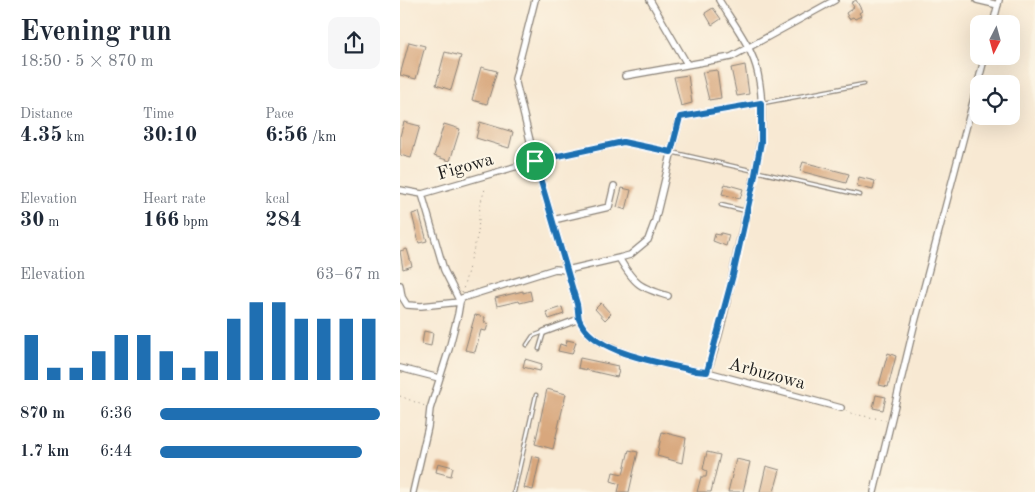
<!DOCTYPE html>
<html lang="en">
<head>
<meta charset="utf-8">
<style>
  body { margin:0; font-family:"Old Standard TT",serif; background:#f6f6f7; color:#1f2937; height:100vh; display:flex; flex-direction:column; font-size:19px; white-space:nowrap }
  * { box-sizing:border-box; margin:0 }
  p { font-size:16px; color:#747a83 }
  .icon { flex:none; width:28px; height:28px; fill:none; stroke:currentColor; stroke-width:2; stroke-linecap:round; stroke-linejoin:round }
  .map { position:relative; flex:1; overflow:hidden }
  .drawer { display:flex; flex-direction:column; background:#fff; width:400px }
  .drawer>* { flex:none }
  .needle { width:32px; rotate:186deg }
  .tools { position:absolute; left:570px; top:15px; display:grid; gap:10px }
  .tools a { display:grid; place-items:center; width:50px; height:50px; border-radius:10px; background:#fff; box-shadow:0 5px 20px #0002; font-size:25px }
  .pin { position:absolute; display:grid; place-items:center; width:42px; height:42px; color:#fff; margin:-21px; border:2px solid #fff; border-radius:50%; box-shadow:0 1px 5px #0007 }
  .round { display:grid; place-items:center; flex:none; width:52px; height:52px; border-radius:10px; background:#f6f6f7 }
  .summary { display:flex; align-items:center; justify-content:space-between; height:85px; padding:0 20px }
  h1 { font-size:28px; font-weight:600; line-height:38px }
  .figures { display:grid; grid-template-columns:repeat(3,1fr); gap:8px; height:85px; padding:5px 20px }
  .figures div { display:grid; align-content:center }
  .figures b { font-size:21px; font-weight:600 }
  .figures small { font-size:14px; font-weight:400 }
  .figures p { font-size:14px }
  .chart { height:140px; padding:10px 20px }
  .chart p { display:flex; justify-content:space-between }
  .chart svg { width:100%; height:90px; margin-top:5px; stroke:#1f6fb2; stroke-width:6 }
  ul { padding:0 20px; list-style:none; font-size:16px }
  li { display:grid; grid-template-columns:80px 60px 1fr; align-items:center; height:38px }
  li i { height:12px; border-radius:6px; background:#1f6fb2 }
  main { display:flex; flex:1; min-height:0 }
  .map>svg:first-child { display:block }
  .building { fill:#d8a77d }
  .lines { fill:none; stroke-linecap:round; stroke-linejoin:round }
  .service-casing { stroke:#8a8278; stroke-width:5 }
  .minor-casing { stroke:#8a8278; stroke-width:8 }
  .path { stroke:#8a8278; stroke-width:1; stroke-dasharray:1 4; stroke-linecap:butt }
  .service { stroke:#fff; stroke-width:2.5 }
  .minor { stroke:#fff; stroke-width:5.5 }
  .route-casing { stroke:#fff; stroke-width:10 }
  .route { stroke:#1f6fb2; stroke-width:6 }
  .labels { text-anchor:middle; stroke-width:4.5; stroke-linejoin:round; paint-order:stroke }
  .street-label { font-size:18px; fill:#1c1c1c; stroke:#fcf5e5 }
</style>
</head>
<body>
<main>
<section class="drawer">
<div class="summary"><div><h1>Evening run</h1><p>18:50 · 5 × 870 m</p></div><a class="round"><svg class="icon" aria-label="share" viewBox="0 0 24 24"><path d="M12 15V3M7 8l5-5 5 5M5 13v7h14v-7"/></svg></a></div>
<div class="figures">
<div><p>Distance</p><b>4.35<small> km</small></b></div>
<div><p>Time</p><b>30:10</b></div>
<div><p>Pace</p><b>6:56<small> /km</small></b></div>
</div>
<div class="figures">
<div><p>Elevation</p><b>30<small> m</small></b></div>
<div><p>Heart rate</p><b>166<small> bpm</small></b></div>
<div><p>kcal</p><b>284</b></div>
</div>
<div class="chart"><p><span>Elevation</span>63–67 m</p>
<svg viewBox="0 0 160 44" preserveAspectRatio="none"><path d="M5 44V22M15 44V38M25 44V38M35 44V30M45 44V22M55 44V22M65 44V30M75 44V38M85 44V30M95 44V14M105 44V6M115 44V6M125 44V14M135 44V14M145 44V14M155 44V14"/></svg>
</div>
<ul>
<li><b>870 m</b>6:36<i style="width:100%"></i></li>
<li><b>1.7 km</b>6:44<i style="width:92%"></i></li>
</ul>
</section>
<div class="map">
<svg width="635" height="492" viewBox="0 0 635 492">
  <rect width="100%" height="100%" fill="#fcf5e5"/>
  <filter id="ink" filterUnits="userSpaceOnUse"><feTurbulence type="fractalNoise" baseFrequency=".02" numOctaves="2"/><feDisplacementMap in="SourceGraphic" scale="10" xChannelSelector="R" yChannelSelector="G"/><feConvolveMatrix kernelMatrix="1 2 1 2 8 2 1 2 1" color-interpolation-filters="sRGB"/></filter>
  <filter id="wash" filterUnits="userSpaceOnUse"><feTurbulence type="fractalNoise" baseFrequency=".0096" numOctaves="4" result="noise"/><feDisplacementMap in="SourceGraphic" scale="20" xChannelSelector="R" yChannelSelector="G"/><feGaussianBlur stdDeviation="1.12" result="paint"/><feColorMatrix in="noise" values="0 0 0 0 0 0 0 0 0 0 0 0 0 0 0 0 0 1.4 0 .05"/><feComposite in="paint" operator="in"/></filter>
  <g filter="url(#wash)">
    <rect width="100%" height="100%" fill="#f8e9d3"/>
    <g id="blocks">
      <!-- building -->
      <path class="building" d="M456,0L462,11L459,13L461,16L455,19L453,17L449,19L446,13L454,7L451,3Z
        M313,8L321,19L312,25L305,13Z
        M9,42L25,46L16,79L0,75Z
        M45,52L61,56L51,90L36,85Z
        M345,65L349,94L337,96L331,68Z
        M81,67L97,71L87,104L72,100Z
        M317,70L321,98L309,100L302,72Z
        M288,75L292,103L281,106L274,77Z
        M4,122L20,126L11,158L0,155V136Z
        M80,122L113,132L109,148L76,138Z
        M44,124L60,129L50,161L34,156Z
        M403,162L449,174L446,183L400,171Z
        M459,177L475,181L473,190L457,186Z
        M325,184L343,189L340,199L322,194Z
        M222,188L231,190L226,210L217,207Z
        M19,212L27,241L19,243L12,214Z
        M321,233L329,235L326,246L313,241L315,234L320,235Z
        M7,249L12,266L3,269L0,251Z
        M123,291V293L130,291L132,300L120,303L119,301L97,306L95,298Z
        M201,303L211,314L205,320L195,309Z
        M162,307L164,314L149,319L146,312Z
        M75,315L85,317L84,322L88,324L86,331L81,330L75,352L65,350Z
        M24,331L33,333L31,346L22,344Z
        M167,340L176,342L172,354L158,351L160,344L166,346Z
        M488,353L496,356L488,387L479,385Z
        M180,358L218,366L217,370L219,371L217,377L178,368Z
        M125,359L142,364L140,371L123,367Z
        M147,389L166,394L153,449L135,444Z
        M476,395L486,397L483,410L473,408Z
        M262,432L286,438L282,463L257,456Z
        M229,450L238,452L229,492H218L220,484L211,481L213,472L223,474Z
        M307,452L320,455L311,492H297L301,477H306L307,471L303,469Z
        M132,456L140,458L133,490L124,488Z
        M336,459L350,462L343,492H328Z
        M38,463L53,467L51,476L36,472Z
        M366,466L380,470L374,492H360Z"/>
    </g>
  </g>
  <g filter="url(#ink)">
    <use href="#blocks" fill-opacity="0" stroke="#8a8278" stroke-width="1"/>
    <g class="lines">
      <!-- service casing -->
      <g class="service-casing">
        <path id="service" d="M363,103L464,84
          M271,152L460,195
          M321,205L346,211
          M127,345L133,336L144,332L139,349
          M114,492L136,395"/>
      </g>
      <!-- minor casing -->
      <g class="minor-casing">
        <path id="minor" d="M135,0L115,79L135,161L177,304C178,309 178,315 179,319C193,354 264,363 296,371L307,372L441,408
          M250,0L287,64
          M577,0L598,5
          M593,24L599,0
          M225,76L331,57L435,0
          M0,190L22,194L135,161L223,142L271,152
          M153,220L209,207L214,186
          M219,258C235,285 239,287 268,296
          M0,285L2,297L7,305L21,306L60,302L62,298L155,269L167,270L219,258L230,255L248,240L255,221L280,117L361,103
          M144,332L179,319
          M0,368L39,378
          M307,372C321,336 328,296 336,258C348,197 371,137 358,74C353,48 333,23 319,0
          M13,492L28,427L30,409L49,349L58,314L60,302L44,270L22,194
          M474,492L515,322L585,56"/>
      </g>
      <!-- path -->
      <path class="path" d="M62,293L78,233L80,205L85,189
        M0,396L25,406
        M446,411L453,414L486,420"/>
      <!-- service -->
      <use href="#service" class="service"/>
      <!-- minor -->
      <use href="#minor" class="minor"/>
    </g>
  </g>
  <g class="lines" filter="url(#ink)">
    <!-- route casing -->
    <g class="route-casing">
      <path id="route" d="M361,103V142L354,180L333,275L307,372L296,371C264,363 192,354 179,319C178,315 178,308 177,304L135,161L223,142L271,152L280,117Z"/>
    </g>
    <!-- route -->
    <use href="#route" class="route"/>
  </g>
  <g class="labels">
    <!-- street labels -->
    <g class="street-label">
      <text transform="translate(65 166) rotate(-16)" y="6">Figowa</text>
      <text transform="translate(367 373) rotate(15)" y="6">Arbuzowa</text>
    </g>
  </g>
</svg>
<div class="tools">
<a><svg class="needle" viewBox="-14 -14 28 28"><path d="M0-13l5 13h-10z" fill="#e53935"/><path d="M0 13l5-13h-10z" fill="#747a83"/></svg></a>
<a><svg class="icon" aria-label="locate" viewBox="0 0 24 24"><circle cx="12" cy="12" r="6"/><path d="M12 2v4M12 18v4M2 12h4M18 12h4"/></svg></a>
</div>
<div class="pin" style="left:135px;top:161px;background:#1e9e55"><svg class="icon" aria-label="arrive" viewBox="0 0 24 24"><path d="M6 21V4h12l-3 4 3 4H6"/></svg></div>
</div>
</main>
</body>
</html>
